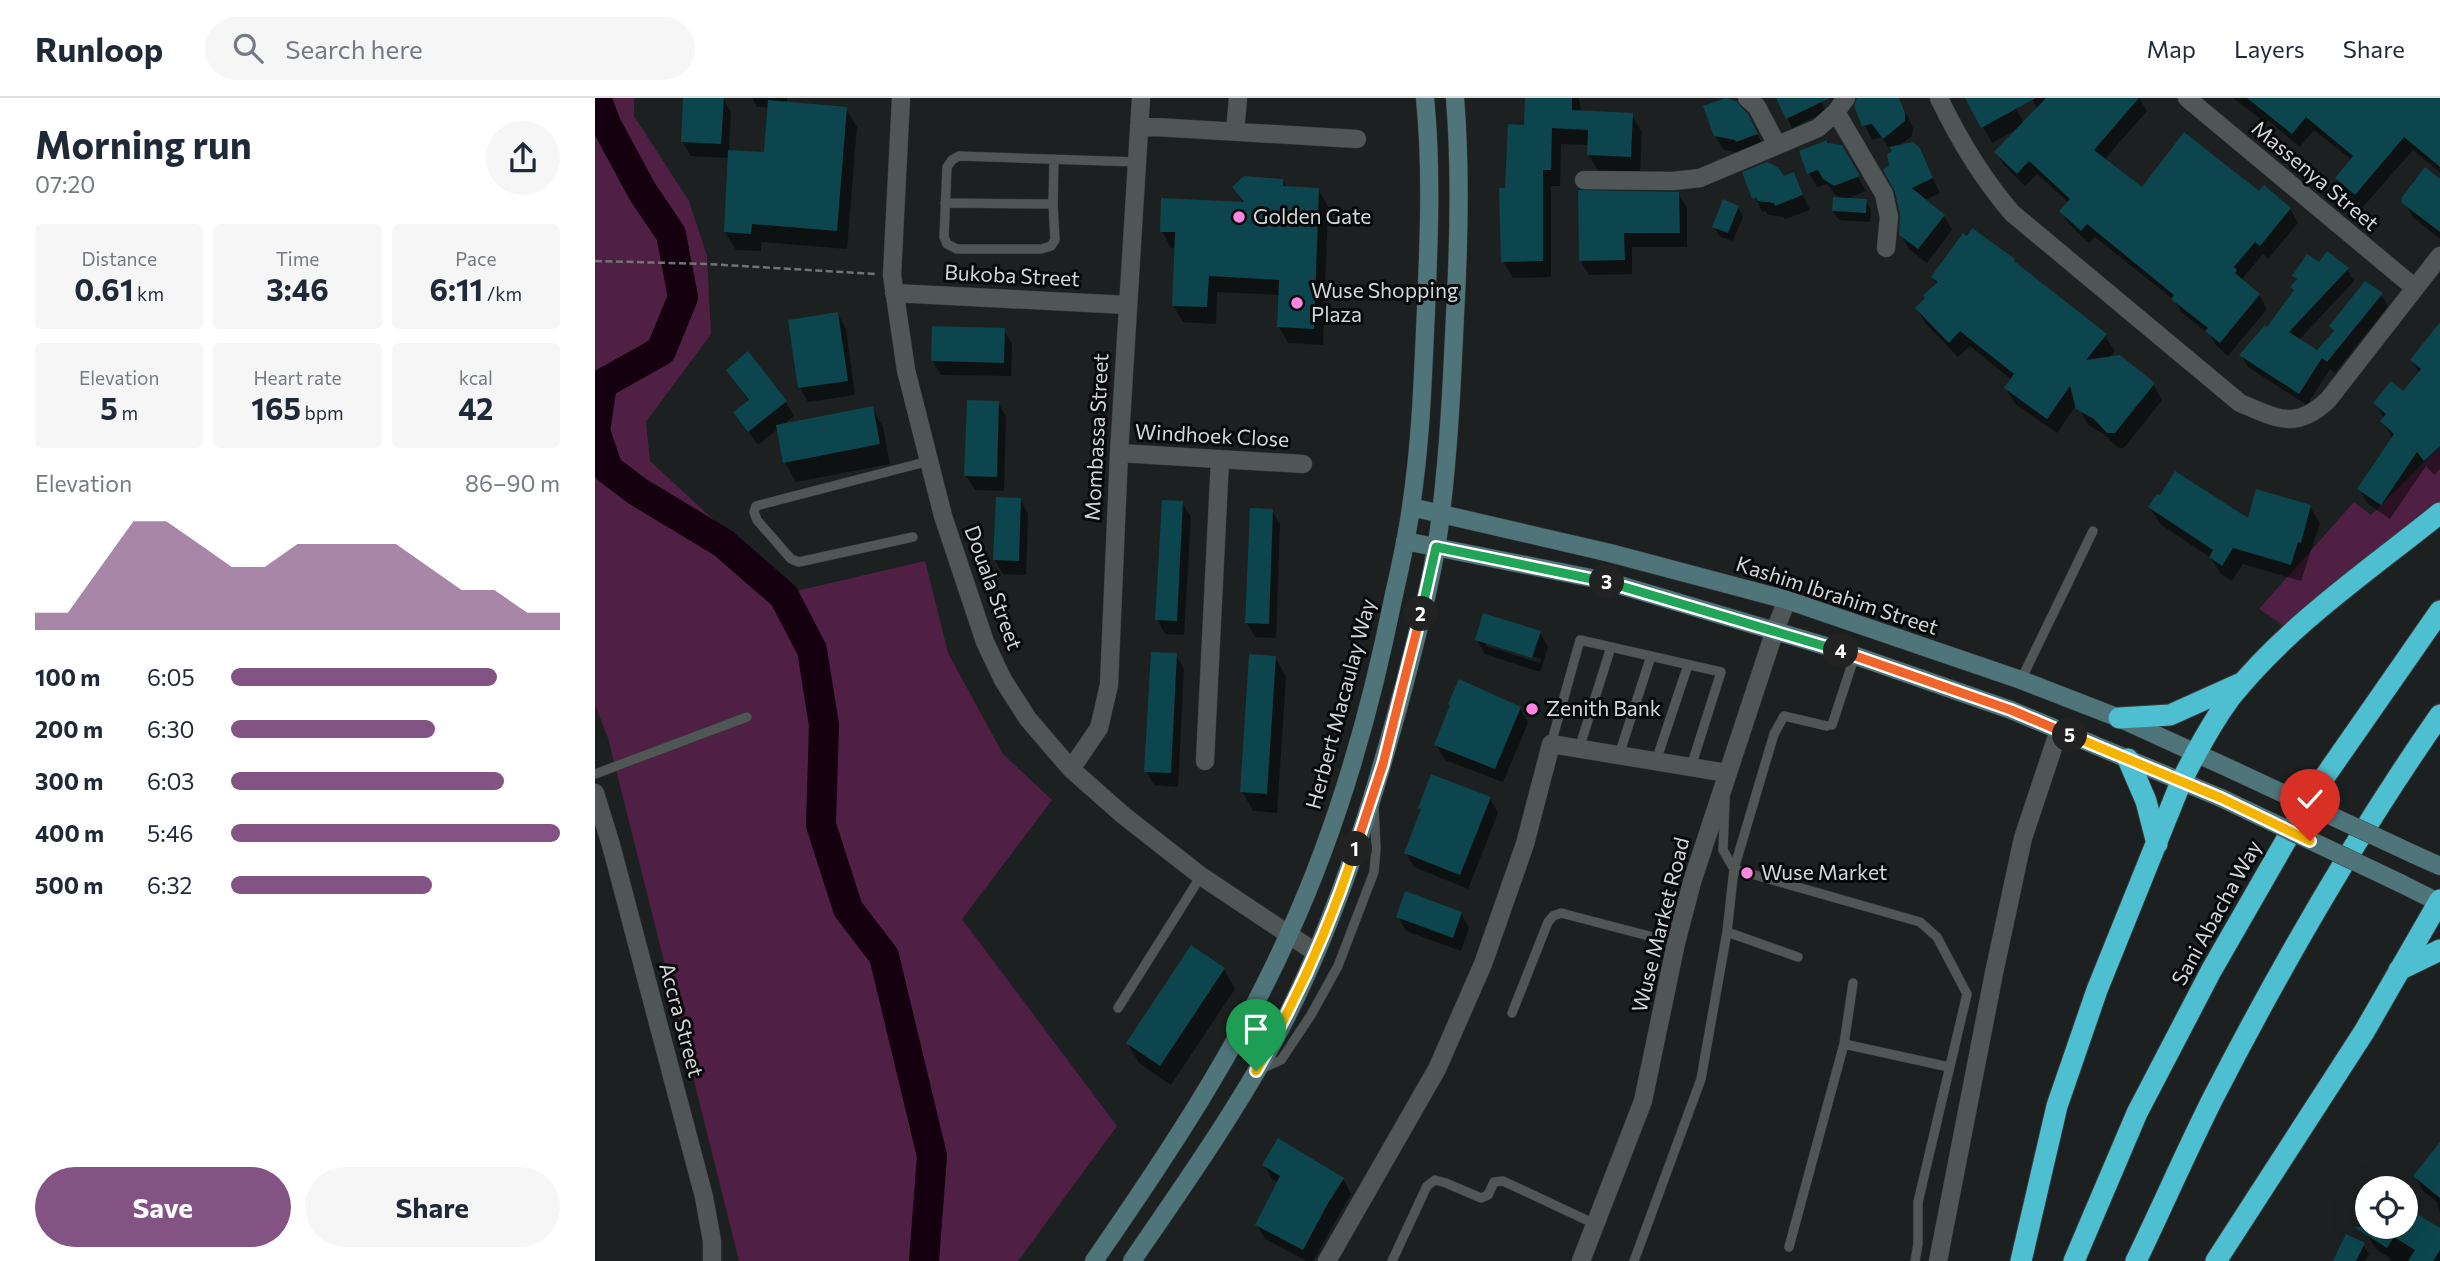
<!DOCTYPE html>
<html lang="en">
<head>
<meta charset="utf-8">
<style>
  body { margin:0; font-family:Commissioner,sans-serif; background:#f6f6f7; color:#1f2937; height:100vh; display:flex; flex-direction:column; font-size:26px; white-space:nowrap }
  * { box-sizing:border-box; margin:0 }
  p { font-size:23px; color:#747a83 }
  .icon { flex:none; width:38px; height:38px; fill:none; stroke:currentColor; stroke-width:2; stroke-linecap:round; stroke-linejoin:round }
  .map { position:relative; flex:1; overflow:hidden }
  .drawer { display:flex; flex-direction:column; background:#fff; width:595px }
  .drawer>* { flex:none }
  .fabs { position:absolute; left:1760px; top:1078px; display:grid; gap:14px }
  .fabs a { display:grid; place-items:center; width:63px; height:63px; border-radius:50%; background:#fff; box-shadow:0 7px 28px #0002; font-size:35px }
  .pin { position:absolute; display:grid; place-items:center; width:60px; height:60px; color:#fff; margin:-72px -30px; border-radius:50% 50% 50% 0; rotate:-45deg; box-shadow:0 0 7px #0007 }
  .pin .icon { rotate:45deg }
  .km { position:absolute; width:35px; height:35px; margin:-18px; border-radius:50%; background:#222; color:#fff; font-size:19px; line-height:35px; text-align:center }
  .round { display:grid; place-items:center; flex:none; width:74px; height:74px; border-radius:37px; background:#f6f6f7 }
  .overview { display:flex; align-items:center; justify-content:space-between; height:119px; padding:0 35px }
  h1 { font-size:38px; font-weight:700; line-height:52px }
  .metrics { display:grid; grid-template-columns:repeat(3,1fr); gap:10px; height:119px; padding:7px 35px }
  .metrics div { display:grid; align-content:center; border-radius:7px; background:#f6f6f7; text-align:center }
  .metrics b { font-size:30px; font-weight:700 }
  .metrics small { font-size:19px; font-weight:400 }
  .metrics p { font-size:19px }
  .chart { height:196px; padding:14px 35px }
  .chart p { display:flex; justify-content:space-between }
  .chart svg { width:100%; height:126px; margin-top:7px; fill:#835384; opacity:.7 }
  .cta { display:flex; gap:14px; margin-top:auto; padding:14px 35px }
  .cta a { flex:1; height:80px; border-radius:42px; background:#835384; color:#fff; font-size:28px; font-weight:700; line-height:80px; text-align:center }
  .cta a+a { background:#f6f6f7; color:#1f2937 }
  ul { padding:0 35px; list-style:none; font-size:23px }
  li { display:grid; grid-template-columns:112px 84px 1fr; align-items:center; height:52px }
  li i { height:18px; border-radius:9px; background:#835384 }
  header { display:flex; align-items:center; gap:42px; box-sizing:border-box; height:98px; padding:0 35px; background:#fff; border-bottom:2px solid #e0e1e3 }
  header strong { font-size:33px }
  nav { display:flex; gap:38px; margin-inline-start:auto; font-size:24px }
  .search { width:490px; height:63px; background:#f6f6f7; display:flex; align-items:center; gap:18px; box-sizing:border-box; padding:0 24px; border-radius:38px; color:#747a83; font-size:26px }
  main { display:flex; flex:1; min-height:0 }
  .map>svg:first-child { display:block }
  .green { fill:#4f2044 }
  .shadow { fill:#0007; fill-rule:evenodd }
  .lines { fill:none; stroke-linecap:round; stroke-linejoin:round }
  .river { stroke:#150010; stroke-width:30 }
  .building { fill:#0c454d }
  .service-casing { stroke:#383b3b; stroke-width:10 }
  .minor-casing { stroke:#383b3b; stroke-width:19 }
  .secondary-casing { stroke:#383b3b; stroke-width:19 }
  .motorway-casing { stroke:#383b3b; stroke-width:23 }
  .path { stroke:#707475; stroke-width:2.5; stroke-dasharray:7 3.5; stroke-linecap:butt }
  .service { stroke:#505556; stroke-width:9 }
  .minor { stroke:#505556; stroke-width:18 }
  .secondary { stroke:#4f757b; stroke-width:18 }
  .motorway { stroke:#4ebfd0; stroke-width:21 }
  .secondary-bridge-casing { stroke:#383b3b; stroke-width:19; stroke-linecap:butt }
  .secondary-bridge { stroke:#4f757b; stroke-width:18 }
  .split-1-casing { stroke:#fff; stroke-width:14 }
  .split-2-casing { stroke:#fff; stroke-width:14 }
  .split-3-casing { stroke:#fff; stroke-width:14 }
  .split-4-casing { stroke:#fff; stroke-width:14 }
  .split-5-casing { stroke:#fff; stroke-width:14 }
  .split-6-casing { stroke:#fff; stroke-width:14 }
  .split-1 { stroke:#f5b400; stroke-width:9 }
  .split-2 { stroke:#f0652b; stroke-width:9 }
  .split-3 { stroke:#22a559; stroke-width:9 }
  .split-4 { stroke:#22a559; stroke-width:9 }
  .split-5 { stroke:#f0652b; stroke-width:9 }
  .split-6 { stroke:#f5b400; stroke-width:9 }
  .poi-dot { fill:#fe86e1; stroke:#08090a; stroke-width:2.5 }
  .labels { text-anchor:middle; stroke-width:6; stroke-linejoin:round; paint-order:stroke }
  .street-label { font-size:21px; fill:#d3d6d6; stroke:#08090a }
  .poi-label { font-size:21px; fill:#d3d6d6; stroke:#08090a; text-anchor:start }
</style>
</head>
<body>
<header>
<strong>Runloop</strong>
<div class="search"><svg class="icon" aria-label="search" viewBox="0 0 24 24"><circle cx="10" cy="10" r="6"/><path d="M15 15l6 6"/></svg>Search here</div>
<nav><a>Map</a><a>Layers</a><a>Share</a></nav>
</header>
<main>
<section class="drawer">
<div class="overview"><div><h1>Morning run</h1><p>07:20</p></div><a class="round"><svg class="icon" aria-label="share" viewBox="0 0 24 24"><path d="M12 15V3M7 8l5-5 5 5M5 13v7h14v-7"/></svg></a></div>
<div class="metrics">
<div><p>Distance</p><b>0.61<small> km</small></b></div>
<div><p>Time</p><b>3:46</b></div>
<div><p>Pace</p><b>6:11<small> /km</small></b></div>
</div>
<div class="metrics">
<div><p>Elevation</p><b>5<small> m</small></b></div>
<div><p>Heart rate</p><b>165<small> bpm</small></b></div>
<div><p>kcal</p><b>42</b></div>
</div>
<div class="chart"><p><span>Elevation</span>86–90 m</p>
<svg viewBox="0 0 160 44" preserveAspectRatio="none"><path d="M0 44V38L10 38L20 22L30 6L40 6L50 14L60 22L70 22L80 14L90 14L100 14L110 14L120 22L130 30L140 30L150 38L160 38V44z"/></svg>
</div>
<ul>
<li><b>100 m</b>6:05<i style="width:81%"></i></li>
<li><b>200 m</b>6:30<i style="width:62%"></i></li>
<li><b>300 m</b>6:03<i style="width:83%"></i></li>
<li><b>400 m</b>5:46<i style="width:100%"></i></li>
<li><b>500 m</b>6:32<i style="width:61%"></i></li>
</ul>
<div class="cta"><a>Save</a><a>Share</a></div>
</section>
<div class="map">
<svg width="1845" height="1163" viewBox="0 0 1845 1163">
  <rect width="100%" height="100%" fill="#1c2021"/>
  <!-- green -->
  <path class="green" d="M0,0H39V18L94,103L112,158L116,236L51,324L55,363L197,494L330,463L353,555L408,656L457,702L367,821L522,1028L423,1163H144L13,640L0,607Z
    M1845,348V403L1691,529L1664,511L1759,404L1776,417Z"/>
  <!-- shadow -->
  <path class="shadow" d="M90,0H128L136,14L134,53L171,55L174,10L162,9L157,0H192V6L251,11L262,29L252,151L166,144V153L141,152L130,134L135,60L96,58L87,43Z
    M932,0H984L986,14L1037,17L1047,34L1045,75L1003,73L994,57V47L966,46L965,88H956V179L918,180L908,163L912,91L931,29Z
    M1183,0H1224L1232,17L1222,21L1220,19L1197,30Z
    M1266,0H1304L1318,30L1317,38L1303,49L1324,51L1345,95L1330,102L1349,118L1357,132L1332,165L1314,151L1306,137L1307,126L1296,69L1298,55L1286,39L1277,42L1261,8Z
    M1376,0H1415L1429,25L1443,11L1438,3L1440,0H1544L1552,13L1509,62L1547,91L1664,95L1695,111L1703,125L1673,161L1668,156L1646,182L1664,197L1672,211L1633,258L1620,246L1615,237L1586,214L1580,203L1500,139L1494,145L1474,126L1466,113L1474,105L1442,76L1430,88L1409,67L1401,54L1422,31L1397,45L1374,4Z
    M1638,0H1845V74L1818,52L1768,109L1750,94L1742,80L1757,62L1719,32L1705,49L1673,22L1671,25Z
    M1162,36L1170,50L1150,56L1129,52L1120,38Z
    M1232,46L1246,48L1271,93L1249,102L1271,103L1276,112L1275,124L1244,122L1238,113L1248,102L1239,95L1232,86L1222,89L1214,75Z
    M1150,75L1188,80L1198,76L1215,112L1190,121L1188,119L1173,117L1171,113L1167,114Z
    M687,82L692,90L723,91L733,108L728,247L693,245L684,229L685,197L622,194L621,226L588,224L578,207L581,150H576L567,133L648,105L639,89Z
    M1845,83V141L1818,119L1809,104Z
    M1083,95L1092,110V149H1037V176L994,177L985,162Z
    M1143,109L1148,119L1138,143L1124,138L1119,128Z
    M1419,162L1422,168L1510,238L1520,253L1514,260L1558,286L1567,302L1529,350H1523L1510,337L1493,327L1482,306L1462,335L1420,306L1411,290L1417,282L1375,248L1363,259L1331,226L1322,211L1343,187L1338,180Z
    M1724,166L1752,171L1759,183L1704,242L1723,254L1739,235L1736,229L1786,197L1793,208L1740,275L1735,271L1712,307L1653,269L1646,257L1673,232L1700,194L1697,189L1702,183L1699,178Z
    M243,216L251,231L260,297L213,304L205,290L195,223Z
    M409,232L417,246L416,278L346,277L337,262Z
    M1845,232V371L1839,377L1831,368L1795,421L1773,406L1764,391L1798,341L1787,323L1789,320L1780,305L1808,295L1825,276L1817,262Z
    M153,256L191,304L199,318L188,327L277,310L288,329L295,366L201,384L190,364L183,331L163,347L140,315L154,304L133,272Z
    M403,304L411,319L409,393L380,392L371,378Z
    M425,401L433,416L431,477L408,476L400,462Z
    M587,405L596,419L589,537L570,536L562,521Z
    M1715,409L1725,425L1706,483L1648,466L1637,483L1626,476L1616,460L1565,426L1555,410L1654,423Z
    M677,412L685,427L681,540L660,539L652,525Z
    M945,535L953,549L945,574L890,556L882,542ZM891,544L946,561L945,565L891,548Z
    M581,557L589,571L583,689L559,687L551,673Z
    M680,559L691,579L682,715L658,713L647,693Z
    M925,610L933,625L908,684L850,662L841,647Z
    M895,701L903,715L873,791L819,769L811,755L827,713L825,710Z
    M866,815L874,830L866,853L811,833L803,818Z
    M629,871L640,891L576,987L544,965L533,946Z
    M1845,1047V1115L1842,1104L1828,1093L1820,1078Z
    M669,1067L748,1081L756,1096L718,1163H712L670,1141L662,1127L684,1085L677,1081Z
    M1776,1129H1811L1845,1132V1163H1795L1796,1161L1781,1151L1772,1136Z
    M1768,1147L1774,1156L1770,1163H1740Z"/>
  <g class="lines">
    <!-- river -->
    <path class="river" d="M1,0L11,26L47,93L76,136L88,199L66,253L7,286L0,333L13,371L42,393L128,445L189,498L217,552L229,627L226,727L253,811L289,858L337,1058L329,1163"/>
  </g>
  <!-- building -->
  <path class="building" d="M88,0H129L126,46L86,44Z
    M930,0H977V12L1038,15L1036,59L992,57L993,32L957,30L956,72H948V163L906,164L904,90H910L913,26L929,27Z
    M1131,0L1141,3L1153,16L1163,36L1141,44L1140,42L1119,38L1108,8Z
    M1181,0H1235L1191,21Z
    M1262,0H1304L1310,14V23L1288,41L1277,26L1267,28L1259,8Z
    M1370,0H1441L1386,30Z
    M1451,0H1544L1499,52L1547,89L1589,34L1664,93L1669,87L1696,110L1665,148L1660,144L1639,169L1642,172L1640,175L1665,196L1625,245L1610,233L1613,230L1576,201L1579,197L1492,126L1486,133L1464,113L1475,101L1434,63L1422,76L1399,54Z
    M1652,0H1845V69L1809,39L1760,97L1740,80L1758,58L1711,19L1697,36Z
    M173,2L252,9L242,133L157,126L156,136L129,134L133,52L169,54Z
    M1232,42V45L1247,47L1265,78L1239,88L1228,81L1223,72L1212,76L1204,53Z
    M1318,44L1325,50L1338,80L1317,90L1350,117L1323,151L1304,137L1305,117L1300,94L1288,72L1294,68L1292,56L1297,53L1294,49Z
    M1172,64L1183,69L1189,78L1199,74L1208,97L1180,108L1179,105L1163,103L1161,99L1157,101L1147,74Z
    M1830,69L1845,81V134L1807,105V99Z
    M649,78L688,81V88L724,90L719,231L682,229L684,182L614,178L612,209L577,208L580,134H565L566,100L649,104L637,89Z
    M983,92L1084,94L1085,135H1029L1030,162L984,163Z
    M1238,99L1272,101L1271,115L1237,113Z
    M1128,101L1144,108L1133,135L1117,129Z
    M1377,130L1420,161L1419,163L1512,236L1491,262L1525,257L1560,285L1520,335H1512L1499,321L1481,311L1475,288L1452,321L1409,290L1419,276L1365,233L1354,245L1320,210L1330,200L1328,197L1343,184L1336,179L1368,135L1372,138Z
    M1732,153L1754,170L1694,234L1722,252L1739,233L1734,228L1770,183L1788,195L1732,264L1727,260L1704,296L1644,257L1670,227L1672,229L1699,192L1695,189L1702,181L1697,178L1712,156L1724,164Z
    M243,214L253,283L203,290L193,222Z
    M1845,224V348L1829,363L1822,354L1786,407L1762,391L1799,336L1785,323L1791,316L1778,305L1796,283L1808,293L1826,271L1815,262Z
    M337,228L410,230L409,265L336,263Z
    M153,253L192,303L153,334L138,314L154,302L131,272Z
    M372,302L404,303L402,379L369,378Z
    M278,308L285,346L188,365L181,327Z
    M1580,373L1653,420L1661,391L1716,407L1706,445L1703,444L1696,467L1638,450L1627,468L1614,459L1618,452L1553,409L1562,396L1565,397Z
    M401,399L426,400L424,463L398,462Z
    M567,402L588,403L582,523L560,522Z
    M655,410L678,411L674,526L650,525Z
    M888,515L946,533L937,560L880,542Z
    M556,554L582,555L576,675L549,674Z
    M654,556L681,558L672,696L645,694Z
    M864,581L926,609L900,671L839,647L855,607L853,606Z
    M836,676L896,699L865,777L809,755L826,711L823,710Z
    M810,793L867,814L858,840L801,819Z
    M596,847L630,870L565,968L531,945Z
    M683,1040L749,1080L732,1107L708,1152L660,1127L685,1078L667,1067Z
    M1845,1044V1100L1818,1078Z
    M1811,1109L1845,1130V1152L1838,1163H1813L1820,1152L1799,1139L1792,1150L1759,1129H1811Z
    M1751,1136L1770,1145L1761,1163H1738Z"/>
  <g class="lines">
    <!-- service casing -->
    <g class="service-casing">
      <path id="service" d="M350,105L458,106L459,61
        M458,106L460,142L456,148L446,151H362L352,146L349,139L352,69L357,62L364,58L542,64
        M318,439L204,464L196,461L162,422L159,414L161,408L334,363
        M1426,582L1498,433
        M1237,627L1260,557
        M956,646L985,542L1126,574L1096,669
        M984,651L1016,549
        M1024,657L1056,558
        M1061,663L1093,567
        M0,676L152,619
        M1130,702L1128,752L1139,771L1325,824L1342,839L1372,896L1323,1104V1146L1320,1163
        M1132,834L1203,859
        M523,910L606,778
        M917,915L953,824L958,818L966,815L1081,845
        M1249,946L1354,969
        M666,971L686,962L716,917L743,868L779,774L781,750L779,709
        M1194,1149L1249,946L1258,885
        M797,1163L832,1088L840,1082L851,1085L886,1100L893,1097L899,1084L908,1083L1002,1127
        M1039,1163L1106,981L1132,834L1139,771L1179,636L1189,618L1232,628"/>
    </g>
    <!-- minor casing -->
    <g class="minor-casing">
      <path id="minor" d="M306,0L297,177L311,272L348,418L390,544L408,582L433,621L476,671L528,717L606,778L720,854
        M1152,0L1162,9L1182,47
        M1344,0C1364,42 1387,80 1417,115L1645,305C1682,320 1700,333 1733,302L1845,158
        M1592,0L1820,190
        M1241,14L1289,96L1294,119L1291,150
        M544,28L762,41
        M640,34L643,0
        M989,82L1078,83L1105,80L1223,30L1241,14L1251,0
        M299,195L532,207
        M524,355L708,366
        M610,663L625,361
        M476,671L504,630L514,587L524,355L546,0
        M0,695L16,747L109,1099L117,1143V1163
        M732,1163L842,971L888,866L930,746L956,646L1132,675
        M986,1163L1048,1003L1081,845L1097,784L1180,532L1192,502
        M1343,1163L1399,875L1428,740L1464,632"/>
    </g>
    <!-- secondary casing -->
    <g class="secondary-casing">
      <path id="secondary" d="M816,409L1015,455L1192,502L1426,582L1524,620L1640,673
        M810,443L1011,483L1244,552L1416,612L1626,700
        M1818,756L1845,768
        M1805,785L1845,805
        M499,1163C571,1059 641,954 693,838C742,731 775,616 798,501C805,470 812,440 816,409C826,344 828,277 831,211C834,141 837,70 830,0
        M537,1163C587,1090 639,1016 681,939C740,828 778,705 810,584C824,529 840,471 846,415C854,349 857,283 860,217C864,145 866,72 860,0"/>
    </g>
    <!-- motorway casing -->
    <g class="motorway-casing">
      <path id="motorway" d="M1524,620L1575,617L1644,586
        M1533,661L1551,703L1562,746
        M1804,872L1845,852
        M1426,1163L1462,1008L1502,892L1586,684C1600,656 1616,626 1635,600C1693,527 1773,473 1845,415
        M1479,1163L1542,1015L1616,873L1717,697L1845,513
        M1541,1163C1567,1109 1591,1054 1618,1000C1686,868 1760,739 1845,617
        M1621,1163L1769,934L1845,802"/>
    </g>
    <!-- path -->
    <path class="path" d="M0,163L113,166L280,176"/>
    <!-- service -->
    <use href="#service" class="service"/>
    <!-- minor -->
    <use href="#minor" class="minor"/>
    <!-- secondary -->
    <use href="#secondary" class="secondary"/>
    <!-- motorway -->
    <use href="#motorway" class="motorway"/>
    <!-- secondary-bridge casing -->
    <g class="secondary-bridge-casing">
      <path id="secondary-bridge" d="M1640,673L1818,756
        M1626,700L1805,785"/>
    </g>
    <!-- secondary-bridge -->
    <use href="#secondary-bridge" class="secondary-bridge"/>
  </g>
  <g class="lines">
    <!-- split-1 casing -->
    <g class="split-1-casing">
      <path id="split-1" d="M661,973C701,903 735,828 760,751"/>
    </g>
    <!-- split-2 casing -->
    <g class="split-2-casing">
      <path id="split-2" d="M760,751L788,666L826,516"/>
    </g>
    <!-- split-3 casing -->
    <g class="split-3-casing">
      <path id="split-3" d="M826,516L841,449L1012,484"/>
    </g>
    <!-- split-4 casing -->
    <g class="split-4-casing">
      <path id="split-4" d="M1012,484L1246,553"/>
    </g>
    <!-- split-5 casing -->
    <g class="split-5-casing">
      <path id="split-5" d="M1246,553L1416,612L1475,637"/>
    </g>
    <!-- split-6 casing -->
    <g class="split-6-casing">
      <path id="split-6" d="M1475,637L1626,700L1715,743"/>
    </g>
    <!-- split-1 -->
    <use href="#split-1" class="split-1"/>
    <!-- split-2 -->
    <use href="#split-2" class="split-2"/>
    <!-- split-3 -->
    <use href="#split-3" class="split-3"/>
    <!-- split-4 -->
    <use href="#split-4" class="split-4"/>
    <!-- split-5 -->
    <use href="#split-5" class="split-5"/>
    <!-- split-6 -->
    <use href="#split-6" class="split-6"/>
  </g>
  <!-- markers -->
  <g class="poi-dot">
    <circle cx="644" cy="119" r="7"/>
    <circle cx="702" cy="205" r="7"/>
    <circle cx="937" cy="611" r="7"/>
    <circle cx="1152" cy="775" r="7"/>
  </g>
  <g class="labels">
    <!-- street labels -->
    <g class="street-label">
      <text transform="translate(1720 78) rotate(40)" y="7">Massenya Street</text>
      <text transform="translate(417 178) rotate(3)" y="7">Bukoba Street</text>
      <text transform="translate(617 338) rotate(3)" y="7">Windhoek Close</text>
      <text transform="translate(502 339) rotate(-87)" y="7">Mombassa Street</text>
      <text transform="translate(398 490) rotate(70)" y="7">Douala Street</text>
      <text transform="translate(1242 498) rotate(18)" y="7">Kashim Ibrahim Street</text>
      <text transform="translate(746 606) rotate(-75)" y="7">Herbert Macaulay Way</text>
      <text transform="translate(1622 815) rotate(-61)" y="7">Sani Abacha Way</text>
      <text transform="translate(1066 827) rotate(-76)" y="7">Wuse Market Road</text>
      <text transform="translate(86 922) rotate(75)" y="7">Accra Street</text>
    </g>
    <!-- poi labels -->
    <g class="poi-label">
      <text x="658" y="126">Golden Gate</text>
      <text x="716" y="200">Wuse Shopping<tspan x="716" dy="24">Plaza</tspan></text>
      <text x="951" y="618">Zenith Bank</text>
      <text x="1166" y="782">Wuse Market</text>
    </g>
  </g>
</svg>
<div class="fabs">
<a><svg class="icon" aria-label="locate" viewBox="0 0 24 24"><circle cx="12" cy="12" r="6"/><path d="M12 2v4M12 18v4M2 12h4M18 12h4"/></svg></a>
</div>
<div class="pin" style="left:661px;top:973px;background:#1e9e55"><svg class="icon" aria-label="arrive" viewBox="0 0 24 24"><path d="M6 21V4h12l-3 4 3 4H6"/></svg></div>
<div class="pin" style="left:1715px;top:743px;background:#d93025"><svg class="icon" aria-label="check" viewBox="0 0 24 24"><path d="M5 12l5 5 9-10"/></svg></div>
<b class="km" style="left:760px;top:751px">1</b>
<b class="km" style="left:826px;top:516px">2</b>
<b class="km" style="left:1012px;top:484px">3</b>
<b class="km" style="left:1246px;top:553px">4</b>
<b class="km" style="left:1475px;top:637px">5</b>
</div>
</main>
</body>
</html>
